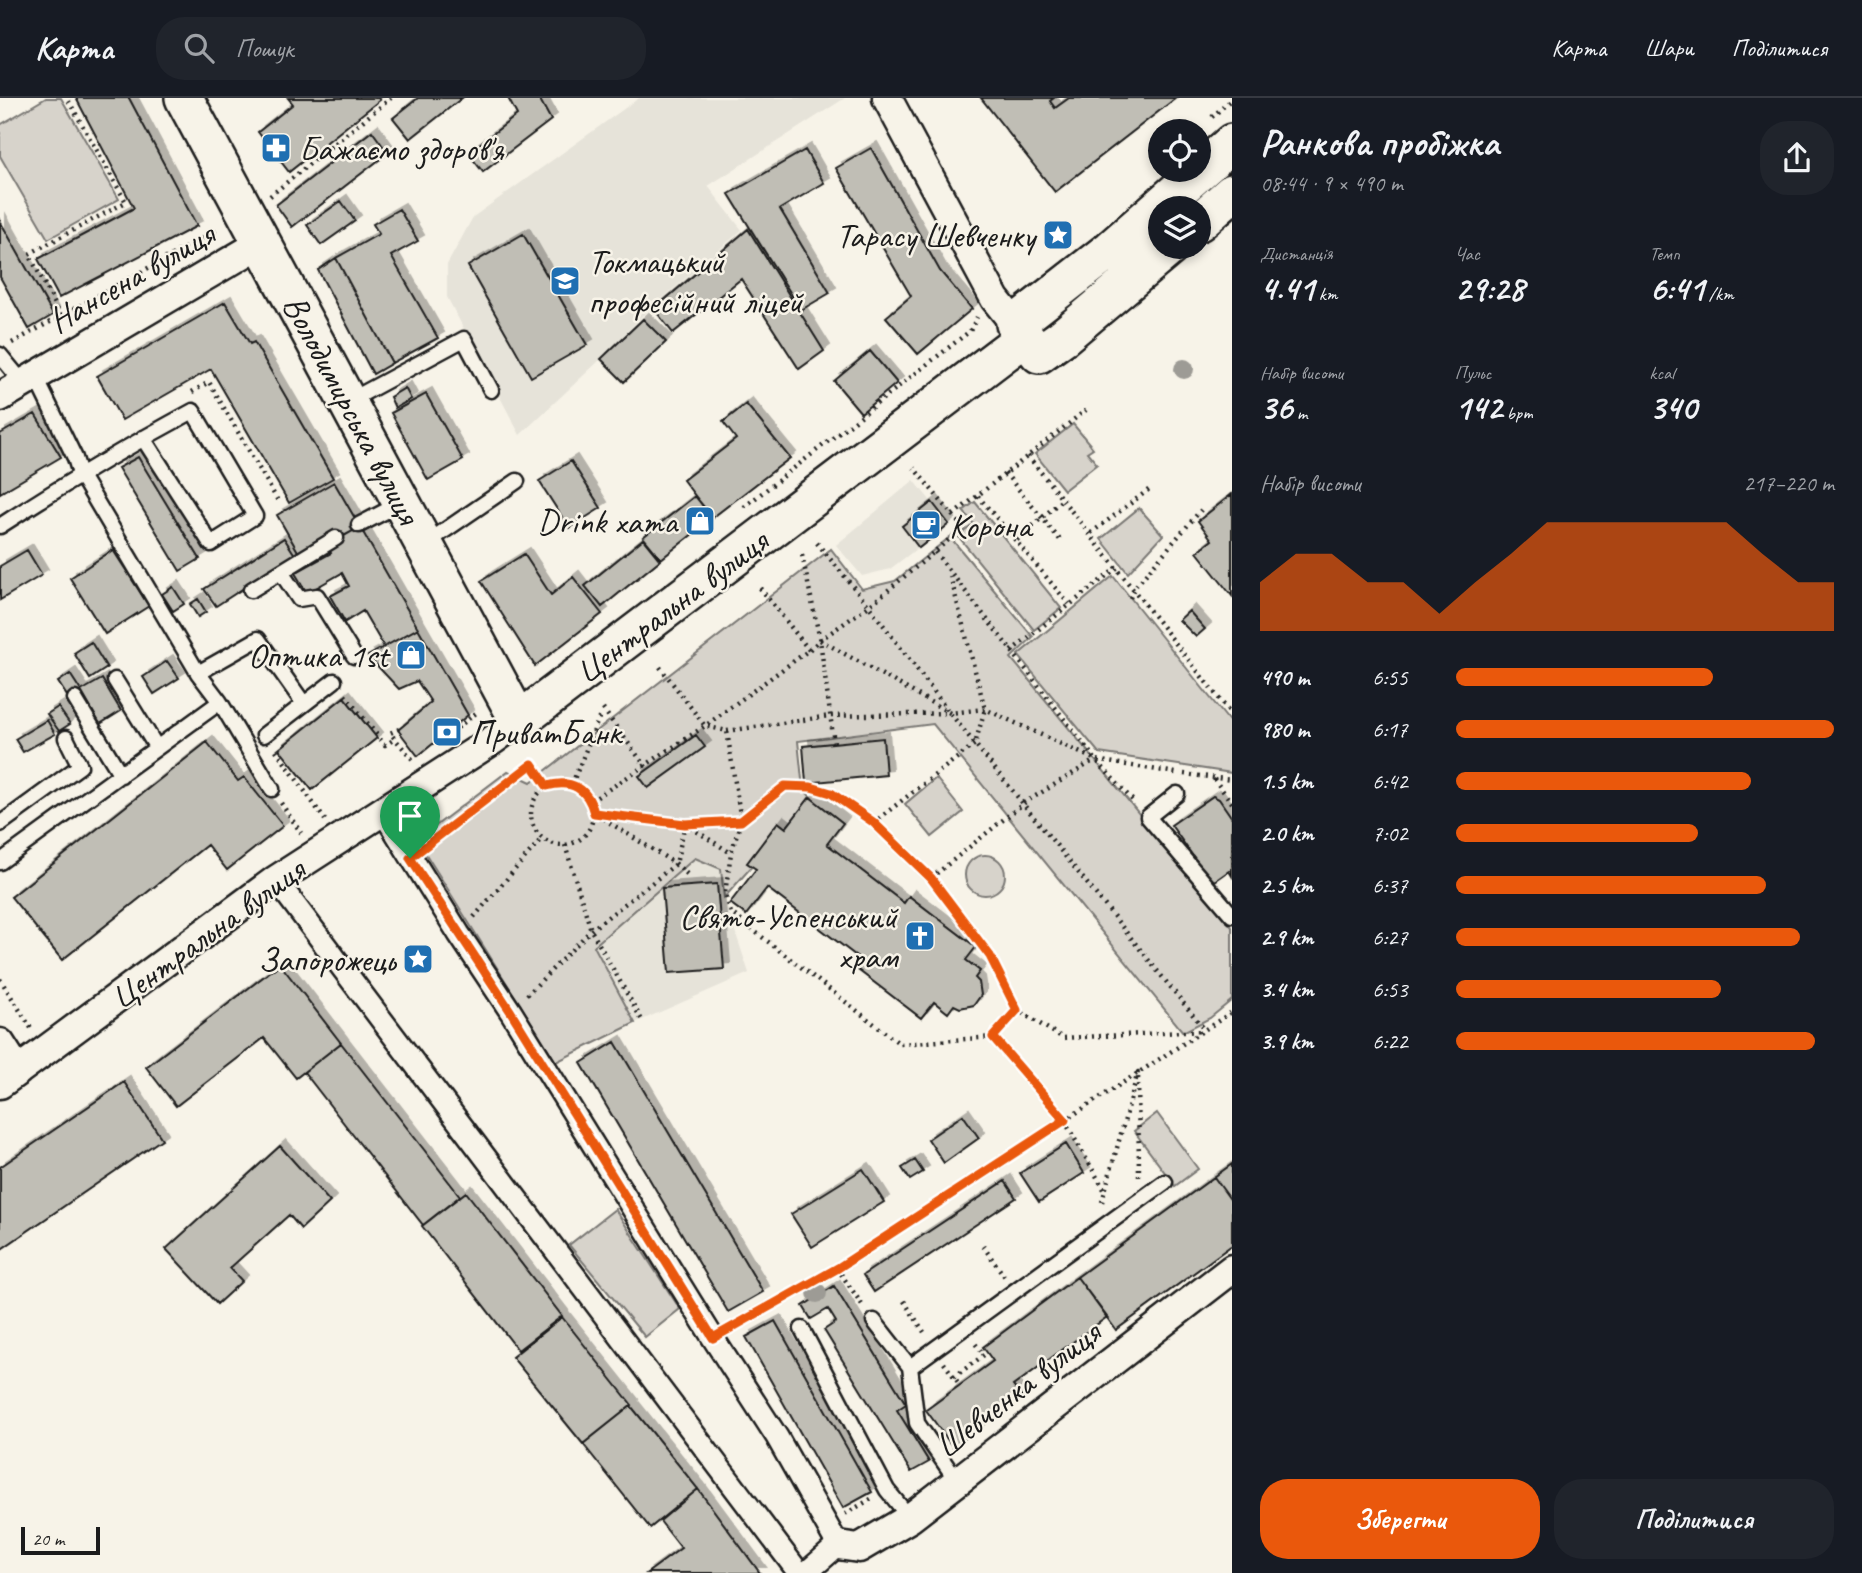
<!DOCTYPE html>
<html lang="uk">
<head>
<meta charset="utf-8">
<style>
  body { margin:0; font-family:Caveat,sans-serif; background:#20242c; color:#f1f3f6; height:100vh; display:flex; flex-direction:column; font-size:26px; white-space:nowrap }
  * { box-sizing:border-box; margin:0 }
  p { font-size:23px; color:#9ea1a6 }
  .icon { flex:none; width:38px; height:38px; fill:none; stroke:currentColor; stroke-width:2; stroke-linecap:round; stroke-linejoin:round }
  .map { position:relative; flex:1; overflow:hidden }
  .details { display:flex; flex-direction:column; background:#171b24; width:630px }
  .details>* { flex:none }
  .buttons { position:absolute; left:1148px; top:21px; display:grid; gap:14px }
  .buttons a { display:grid; place-items:center; width:63px; height:63px; border-radius:50%; background:#171b24; box-shadow:0 4px 10px #0003; font-size:35px }
  .scale { position:absolute; left:21px; bottom:18px; width:79px; box-sizing:border-box; padding-left:7px; border:4px solid #1c1c1c; border-top:0; font-size:19px; line-height:24px; white-space:nowrap; color:#1c1c1c; -webkit-text-stroke:5px #f7f3e8; paint-order:stroke }
  .pin { position:absolute; display:grid; place-items:center; width:60px; height:60px; color:#fff; margin:-72px -30px; border-radius:50% 50% 50% 0; rotate:-45deg; box-shadow:0 0 7px #0007 }
  .pin .icon { rotate:45deg }
  .round { display:grid; place-items:center; flex:none; width:74px; height:74px; border-radius:28px; background:#20242c }
  .overview { display:flex; align-items:center; justify-content:space-between; height:119px; padding:0 28px }
  h1 { font-size:38px; font-weight:800; line-height:52px }
  .metrics { display:grid; grid-template-columns:repeat(3,1fr); gap:10px; height:119px; padding:7px 28px }
  .metrics div { display:grid; align-content:center }
  .metrics b { font-size:35px; font-weight:800 }
  .metrics small { font-size:19px; font-weight:400 }
  .metrics p { font-size:19px }
  .chart { height:196px; padding:14px 28px }
  .chart p { display:flex; justify-content:space-between }
  .chart svg { width:100%; height:126px; margin-top:7px; fill:#ea580c; opacity:.7 }
  .action { display:flex; gap:14px; margin-top:auto; padding:14px 28px }
  .action a { flex:1; height:80px; border-radius:28px; background:#ea580c; color:#fff; font-size:28px; font-weight:800; line-height:80px; text-align:center }
  .action a+a { background:#20242c; color:#f1f3f6 }
  ul { padding:0 28px; list-style:none; font-size:23px }
  li { display:grid; grid-template-columns:112px 84px 1fr; align-items:center; height:52px }
  li i { height:18px; border-radius:9px; background:#ea580c }
  header { display:flex; align-items:center; gap:42px; box-sizing:border-box; height:98px; padding:0 35px; background:#171b24; border-bottom:2px solid #363941 }
  header strong { font-size:33px }
  nav { display:flex; gap:38px; margin-inline-start:auto; font-size:24px }
  .search { width:490px; height:63px; background:#20242c; display:flex; align-items:center; gap:18px; box-sizing:border-box; padding:0 24px; border-radius:28px; color:#9ea1a6; font-size:26px }
  main { display:flex; flex:1; min-height:0 }
  .map>svg:first-child { display:block }
  .built { fill:#e6e3d9 }
  .green { fill:#d7d3cb; stroke:#7a7874; stroke-width:2 }
  .building { fill:#c0beb5; stroke:#1c1c1c; stroke-width:2; filter:url(#shadow) }
  .lines { fill:none; stroke-linecap:round; stroke-linejoin:round }
  .service-casing { stroke:#1c1c1c; stroke-width:19 }
  .pedestrian-casing { stroke:#1c1c1c; stroke-width:26 }
  .minor-casing { stroke:#1c1c1c; stroke-width:33 }
  .tertiary-casing { stroke:#1c1c1c; stroke-width:42 }
  .path { stroke:#1c1c1c; stroke-width:4.5; stroke-dasharray:2 5; stroke-linecap:butt }
  .service { stroke:#f7f3e8; stroke-width:14 }
  .pedestrian { stroke:#f7f3e8; stroke-width:21 }
  .minor { stroke:#f7f3e8; stroke-width:28 }
  .tertiary { stroke:#f7f3e8; stroke-width:37 }
  .tree { fill:#9d9b95 }
  .route-casing { stroke:#fff; stroke-width:14 }
  .route { stroke:#ea580c; stroke-width:9 }
  .labels { text-anchor:middle; stroke-width:5; stroke-linejoin:round; paint-order:stroke }
  .poi-label { font-size:35px; fill:#1c1c1c; stroke:#f7f3e8; text-anchor:end }
  .street-label { font-size:35px; fill:#1c1c1c; stroke:#f7f3e8 }
</style>
</head>
<body>
<header>
<strong>Карта</strong>
<div class="search"><svg class="icon" aria-label="search" viewBox="0 0 24 24"><circle cx="10" cy="10" r="6"/><path d="M15 15l6 6"/></svg>Пошук</div>
<nav><a>Карта</a><a>Шари</a><a>Поділитися</a></nav>
</header>
<main>
<div class="map">
<svg width="1232" height="1475" viewBox="0 0 1232 1475">
  <defs>
    <filter id="shadow"><feDropShadow dx="6" dy="-6" stdDeviation="0" flood-color="#0004"/></filter>
  </defs>
  <rect width="100%" height="100%" fill="#f7f3e8"/>
  <filter id="ink" filterUnits="userSpaceOnUse"><feTurbulence type="fractalNoise" baseFrequency=".0143" numOctaves="2"/><feDisplacementMap in="SourceGraphic" scale="14" xChannelSelector="R" yChannelSelector="G"/><feConvolveMatrix kernelMatrix="1 2 1 2 8 2 1 2 1" color-interpolation-filters="sRGB"/></filter>
  <g filter="url(#ink)">
    <!-- built -->
    <path class="built" d="M639,0H845L708,88L742,132L642,218L601,261L520,337L447,199V167L473,119Z
      M914,382L949,426L890,471L862,478L836,447Z
      M695,760L721,771L724,800L749,875L635,925L594,848Z"/>
    <!-- green -->
    <path class="green" d="M46,0H61L119,101L48,141L0,58V27Z
      M1073,326L1093,350L1087,354L1097,366L1064,392L1035,356Z
      M975,404L1061,510L1034,532L958,438L974,426L963,413Z
      M1139,410L1163,437L1128,475L1101,441Z
      M950,439L1033,539L1011,560L1232,829V902L1210,920L1183,934L933,626L798,643L803,691L812,700L724,800L721,771L695,760L594,848L635,925L556,964L417,742L508,673L531,684L831,451L862,491L895,483Z
      M1113,478L1232,627V675L1099,655L1018,557Z
      M936,680L963,714L932,739L905,706Z
      M965 777a20 20 0 1 1 40 0a20 20 0 1 1-40 0Z
      M1157,1015L1198,1071L1175,1088L1134,1033Z
      M615,1111L680,1211L645,1239L569,1147Z"/>
    <!-- building -->
    <path class="building" d="M76,0H129L197,128L59,200L38,161L134,110Z
      M288,0H378L380,2L289,74L258,34L293,6Z
      M418,0H462L410,41L393,20Z
      M508,0H539L551,22L483,74L468,55L517,17Z
      M981,0H1054L1050,3L1055,10L1069,0H1176L1055,94Z
      M372,33L388,55L292,129L276,107Z
      M871,50L940,173L972,211L918,256L886,219L911,198L836,70Z
      M805,52L824,85L780,111L830,195L801,212L729,96Z
      M341,103L355,123L321,147L307,127Z
      M399,111L418,143L391,158L438,240L392,265L336,160L379,136L373,126Z
      M0,123L53,217L29,231L0,179Z
      M748,131L824,253L799,271L741,181L673,235L654,211Z
      M523,136L587,247L531,279L468,168Z
      M336,160L392,265L373,276L318,172Z
      M225,204L250,246L254,244L333,380L289,405L211,271L122,322L97,278Z
      M643,221L666,244L624,284L601,261Z
      M870,253L897,285L861,315L834,283Z
      M405,290L411,301L395,310L390,299Z
      M426,296L463,362L428,382L391,315Z
      M746,306L790,360L712,420L683,382L736,341L723,324Z
      M35,316L61,359L0,395V336Z
      M138,359L200,461L180,473L118,370Z
      M571,363L601,410L569,430L539,383Z
      M334,384L360,429L337,442L300,457L277,417Z
      M1232,396V498L1197,454L1212,442L1198,423Z
      M695,398L713,420L661,461L643,439Z
      M932,404L949,426L919,450L902,428Z
      M360,429L418,530L384,549L363,513L345,524L330,498L349,488L342,475L307,495L295,475L331,455L327,447Z
      M284,440L295,457L216,508L204,491Z
      M643,441L660,462L602,509L585,488Z
      M27,452L42,477L0,502V468Z
      M113,452L149,508L105,536L70,480Z
      M524,456L551,497L573,479L602,516L535,568L481,483Z
      M173,489L184,506L173,513L162,496Z
      M198,501L206,514L198,519L190,506Z
      M1189,513L1205,531L1196,539L1179,522Z
      M418,530L468,617L418,658L398,632L431,604L417,583L399,591L368,558Z
      M91,544L107,570L90,581L74,555Z
      M167,563L179,580L154,596L143,579Z
      M70,576L81,593L69,601L58,584Z
      M102,581L121,613L100,626L81,593Z
      M344,599L377,640L312,692L279,651Z
      M58,609L70,626L59,633L47,616Z
      M47,622L55,636L23,654L15,641Z
      M696,637L705,649L648,690L639,678Z
      M883,640L886,677L806,685L803,648Z
      M207,644L238,683L244,679L283,728L227,772L207,747L62,862L11,799Z
      M1213,698L1219,701L1232,720V778L1229,773L1212,785L1171,727Z
      M810,699L843,725L827,746L904,805L909,798L976,849L966,862L980,873L975,880L979,884L981,897L974,907L960,910L954,907L948,915L934,904L921,920L854,869L860,861L767,790L746,817L730,805L756,771L747,765L778,724L786,730Z
      M717,786L724,871L669,875L662,790Z
      M280,866L341,945L296,980L264,940L176,1008L146,969Z
      M615,944L763,1194L728,1214L581,965Z
      M341,945L460,1098L423,1127L304,974Z
      M124,984L162,1041L0,1152V1069Z
      M963,1017L979,1040L944,1065L928,1041Z
      M1066,1046L1084,1075L1039,1104L1020,1075Z
      M280,1048L330,1104L301,1131L289,1117L230,1170L242,1183L217,1206L166,1151Z
      M915,1062L923,1074L910,1082L902,1070Z
      M1232,1066V1104L1214,1079Z
      M863,1071L884,1104L812,1149L791,1116Z
      M1214,1079L1232,1104V1147L1116,1232L1077,1179Z
      M1005,1083L1016,1100L874,1194L863,1177Z
      M466,1094L562,1218L518,1252L422,1128Z
      M1077,1179L1107,1219L1013,1288L1022,1299L953,1349L926,1312L993,1263L983,1249Z
      M834,1188L906,1306L897,1312L929,1364L911,1374L824,1232L836,1224L828,1211L811,1221L803,1208Z
      M562,1219L632,1307L583,1346L512,1259Z
      M775,1223L872,1394L843,1410L746,1239Z
      M631,1308L698,1391L650,1430L583,1346Z
      M698,1391L760,1475H647L681,1450L660,1423Z"/>
    <g class="lines">
      <!-- service casing -->
      <g class="service-casing">
        <path id="service" d="M0,257L23,285
          M349,303L464,241L491,292
          M359,427L401,405
          M0,428C63,387 126,349 193,313L255,418L211,446L143,340
          M425,446L517,383
          M281,474L299,501L317,498L354,558
          M251,492L336,440
          M198,575L258,541L304,606
          M115,582L157,650
          M75,601L121,677
          M220,604L272,691
          M264,637L334,583
          M1177,696L1148,719L1232,817
          M0,726L80,668L66,640
          M0,764L220,604L198,575L80,376L75,360L35,278
          M874,1223L910,1269
          M802,1231L887,1392L910,1420
          M957,1383L917,1325L910,1269L1165,1084"/>
      </g>
      <!-- pedestrian casing -->
      <g class="pedestrian-casing">
        <path id="pedestrian" d="M383,714L459,836L511,914L713,1240L777,1339L838,1447L806,1475
          M276,782L799,1475"/>
      </g>
      <!-- minor casing -->
      <g class="minor-casing">
        <path id="minor" d="M887,0L995,201L1015,226
          M0,299L263,144
          M0,945L18,973
          M0,986L276,782L493,642L519,623
          M838,1447L859,1450L910,1420L1232,1171"/>
      </g>
      <!-- tertiary casing -->
      <g class="tertiary-casing">
        <path id="tertiary" d="M184,0L519,623L1025,239
          M1199,124L1232,95
          M1170,149L1063,239L1039,256L1015,226L1111,151L1232,45"/>
      </g>
      <!-- path -->
      <path class="path" d="M1212,19L1232,1
        M270,98L391,0
        M61,218L29,156L126,104L67,0
        M12,245L219,131
        M192,294L209,284L278,403
        M1028,358L1232,617
        M1005,375L1061,443
        M978,398L1069,506
        M744,409L970,233L977,219
        M953,417L1086,312
        M1091,435L1151,390
        M1017,442L1063,401
        M817,445L869,508L950,615L1205,932
        M935,454L1096,662L1135,705
        M802,457L820,542L834,645
        M760,490L809,552
        M1130,500L1134,490L1201,412
        M820,542L950,615L985,611L1096,662L1176,675
        M1011,553L1118,469
        M660,569L705,628L727,633L741,723L731,755L725,795L731,815L900,946L993,939L1064,1022L1105,1093
        M345,597L385,647L395,641
        M603,611L646,669
        M399,631L390,635L414,663
        M727,633L830,618L949,615
        M452,634L476,615L475,613
        M1085,649L1090,644
        M276,652L325,722
        M1184,676L1232,682
        M1214,681L1232,705
        M531 716a31 31 0 1 1 62 0a31 31 0 1 1-62 0Z
        M572,686L601,615
        M591,703L705,628L809,552L820,542L869,508L963,430L914,370
        M281,705L301,735
        M873,725L975,646L985,611L950,477
        M428,746L532,666L547,688
        M565,747L591,832L643,924
        M687,776L676,766L594,715L685,726L731,755
        M931,780L1024,705L1095,662
        M474,819L542,740
        M0,881L31,930
        M527,897L591,832L676,766L685,726C699,725 733,727 743,721C756,713 773,692 786,688C850,671 956,809 988,855C1000,872 1007,894 1017,912
        M993,939L1017,912L1063,940L1203,933
        M1102,1104L1138,974L1139,1079
        M983,1148L1005,1179
        M837,1170L863,1208
        M904,1203L924,1234
        M732,1230L837,1170L1232,914
        M944,1265L960,1287
        M954,1279L984,1257L974,1244
        M845,1416L871,1401"/>
      <!-- service -->
      <use href="#service" class="service"/>
      <!-- pedestrian -->
      <use href="#pedestrian" class="pedestrian"/>
      <!-- minor -->
      <use href="#minor" class="minor"/>
      <!-- tertiary -->
      <use href="#tertiary" class="tertiary"/>
    </g>
    <!-- trees -->
    <g class="tree">
      <circle cx="1184" cy="271" r="10"/>
      <circle cx="817" cy="1195" r="10"/>
    </g>
  </g>
  <g class="lines" filter="url(#ink)">
    <!-- route casing -->
    <g class="route-casing">
      <path id="route" d="M532,666L547,688C571,681 588,690 594,715L685,726L741,723L785,688L811,689L831,695L873,724L931,780L990,858L1017,912L993,939L1065,1022L838,1170L713,1240L511,914L410,760Z"/>
    </g>
    <!-- route -->
    <use href="#route" class="route"/>
  </g>
  <!-- icons -->
  <defs>
    <g id="pharmacy-square" transform="scale(1.575)"><rect x="-9" y="-9" width="18" height="18" rx="4" fill="#1f6fb2" stroke="#f7f3e8"/><path d="M-2-6h4v4h4v4h-4v4h-4v-4h-4v-4h4Z" fill="#fff"/></g>
    <g id="sight-square" transform="scale(1.575)"><rect x="-9" y="-9" width="18" height="18" rx="4" fill="#1f6fb2" stroke="#f7f3e8"/><path d="M0-6L1.8-2.2L6-1.7L2.9 1.2L3.7 5.4L0 3.3L-3.7 5.4L-2.9 1.2L-6-1.7L-1.8-2.2Z" fill="#fff"/></g>
    <g id="university-square" transform="scale(1.575)"><rect x="-9" y="-9" width="18" height="18" rx="4" fill="#1f6fb2" stroke="#f7f3e8"/><path d="M0-5L7-2L0 1L-7-2ZM-4 1L0 2.5L4 1V4Q0 6-4 4Z" fill="#fff"/></g>
    <g id="shop-square" transform="scale(1.575)"><rect x="-9" y="-9" width="18" height="18" rx="4" fill="#1f6fb2" stroke="#f7f3e8"/><path d="M-5-2.5h2.3a2.7 3.5 0 0 1 5.4 0H5L5.5 6h-11ZM-1.5-2.5h3a1.5 2.3 0 0 0-3 0Z" fill="#fff"/></g>
    <g id="cafe-square" transform="scale(1.575)"><rect x="-9" y="-9" width="18" height="18" rx="4" fill="#1f6fb2" stroke="#f7f3e8"/><path d="M-5.5-4.5H6V0H3Q3 3.5 0 3.5H-2.5Q-5.5 3.5-5.5 0ZM3-3.2v2h1.7v-2ZM-6 4.5H4V6H-6Z" fill="#fff"/></g>
    <g id="bank-square" transform="scale(1.575)"><rect x="-9" y="-9" width="18" height="18" rx="4" fill="#1f6fb2" stroke="#f7f3e8"/><path d="M-6-4H6V4H-6ZM0-2.3a2.3 2.3 0 1 0 0 4.6a2.3 2.3 0 1 0 0-4.6Z" fill="#fff"/></g>
    <g id="church-square" transform="scale(1.575)"><rect x="-9" y="-9" width="18" height="18" rx="4" fill="#1f6fb2" stroke="#f7f3e8"/><path d="M-1.2-6h2.4v3.5h3.3v2.4h-3.3V6h-2.4V-.1h-3.3v-2.4h3.3Z" fill="#fff"/></g>
  </defs>
  <g fill-rule="evenodd">
    <use href="#pharmacy-square" x="276" y="50"/>
    <use href="#sight-square" x="1058" y="137"/>
    <use href="#university-square" x="565" y="183"/>
    <use href="#shop-square" x="700" y="423"/>
    <use href="#cafe-square" x="926" y="427"/>
    <use href="#shop-square" x="411" y="557"/>
    <use href="#bank-square" x="447" y="634"/>
    <use href="#church-square" x="920" y="838"/>
    <use href="#sight-square" x="418" y="861"/>
  </g>
  <g class="labels">
    <!-- poi labels -->
    <g class="poi-label">
      <text x="299" y="62" text-anchor="start">Бажаємо здоров'я</text>
      <text x="1035" y="149">Тарасу Шевченку</text>
      <text x="588" y="175" text-anchor="start">Токмацький<tspan x="588" dy="40">професійний ліцей</tspan></text>
      <text x="677" y="435">Drink хата</text>
      <text x="949" y="439" text-anchor="start">Корона</text>
      <text x="388" y="569">Оптика 1st</text>
      <text x="470" y="646" text-anchor="start">ПриватБанк</text>
      <text x="897" y="830">Свято-Успенський<tspan x="897" dy="40">храм</tspan></text>
      <text x="395" y="873">Запорожець</text>
    </g>
    <!-- street labels -->
    <g class="street-label">
      <text transform="translate(131 179) rotate(-30)" y="12">Нансена вулиця</text>
      <text transform="translate(352 311) rotate(62)" y="12">Володимирська вулиця</text>
      <text transform="translate(671 508) rotate(-37)" y="12">Центральна вулиця</text>
      <text transform="translate(207 835) rotate(-36)" y="12">Центральна вулиця</text>
      <text transform="translate(1017 1291) rotate(-38)" y="12">Шевченка вулиця</text>
    </g>
  </g>
</svg>
<div class="buttons">
<a><svg class="icon" aria-label="locate" viewBox="0 0 24 24"><circle cx="12" cy="12" r="6"/><path d="M12 2v4M12 18v4M2 12h4M18 12h4"/></svg></a>
<a><svg class="icon" aria-label="layers" viewBox="0 0 24 24"><path d="M12 4l9 5-9 5-9-5zM3 14l9 5 9-5"/></svg></a>
</div>
<div class="scale">20 m</div>
<div class="pin" style="left:410px;top:760px;background:#1e9e55"><svg class="icon" aria-label="arrive" viewBox="0 0 24 24"><path d="M6 21V4h12l-3 4 3 4H6"/></svg></div>
</div>
<section class="details">
<div class="overview"><div><h1>Ранкова пробіжка</h1><p>08:44 · 9 × 490 m</p></div><a class="round"><svg class="icon" aria-label="share" viewBox="0 0 24 24"><path d="M12 15V3M7 8l5-5 5 5M5 13v7h14v-7"/></svg></a></div>
<div class="metrics">
<div><p>Дистанція</p><b>4.41<small> km</small></b></div>
<div><p>Час</p><b>29:28</b></div>
<div><p>Темп</p><b>6:41<small> /km</small></b></div>
</div>
<div class="metrics">
<div><p>Набір висоти</p><b>36<small> m</small></b></div>
<div><p>Пульс</p><b>142<small> bpm</small></b></div>
<div><p>kcal</p><b>340</b></div>
</div>
<div class="chart"><p><span>Набір висоти</span>217–220 m</p>
<svg viewBox="0 0 160 44" preserveAspectRatio="none"><path d="M0 44V27L10 17L20 17L30 27L40 27L50 38L60 27L70 17L80 6L90 6L100 6L110 6L120 6L130 6L140 17L150 27L160 27V44z"/></svg>
</div>
<ul>
<li><b>490 m</b>6:55<i style="width:68%"></i></li>
<li><b>980 m</b>6:17<i style="width:100%"></i></li>
<li><b>1.5 km</b>6:42<i style="width:78%"></i></li>
<li><b>2.0 km</b>7:02<i style="width:64%"></i></li>
<li><b>2.5 km</b>6:37<i style="width:82%"></i></li>
<li><b>2.9 km</b>6:27<i style="width:91%"></i></li>
<li><b>3.4 km</b>6:53<i style="width:70%"></i></li>
<li><b>3.9 km</b>6:22<i style="width:95%"></i></li>
</ul>
<div class="action"><a>Зберегти</a><a>Поділитися</a></div>
</section>
</main>
</body>
</html>
